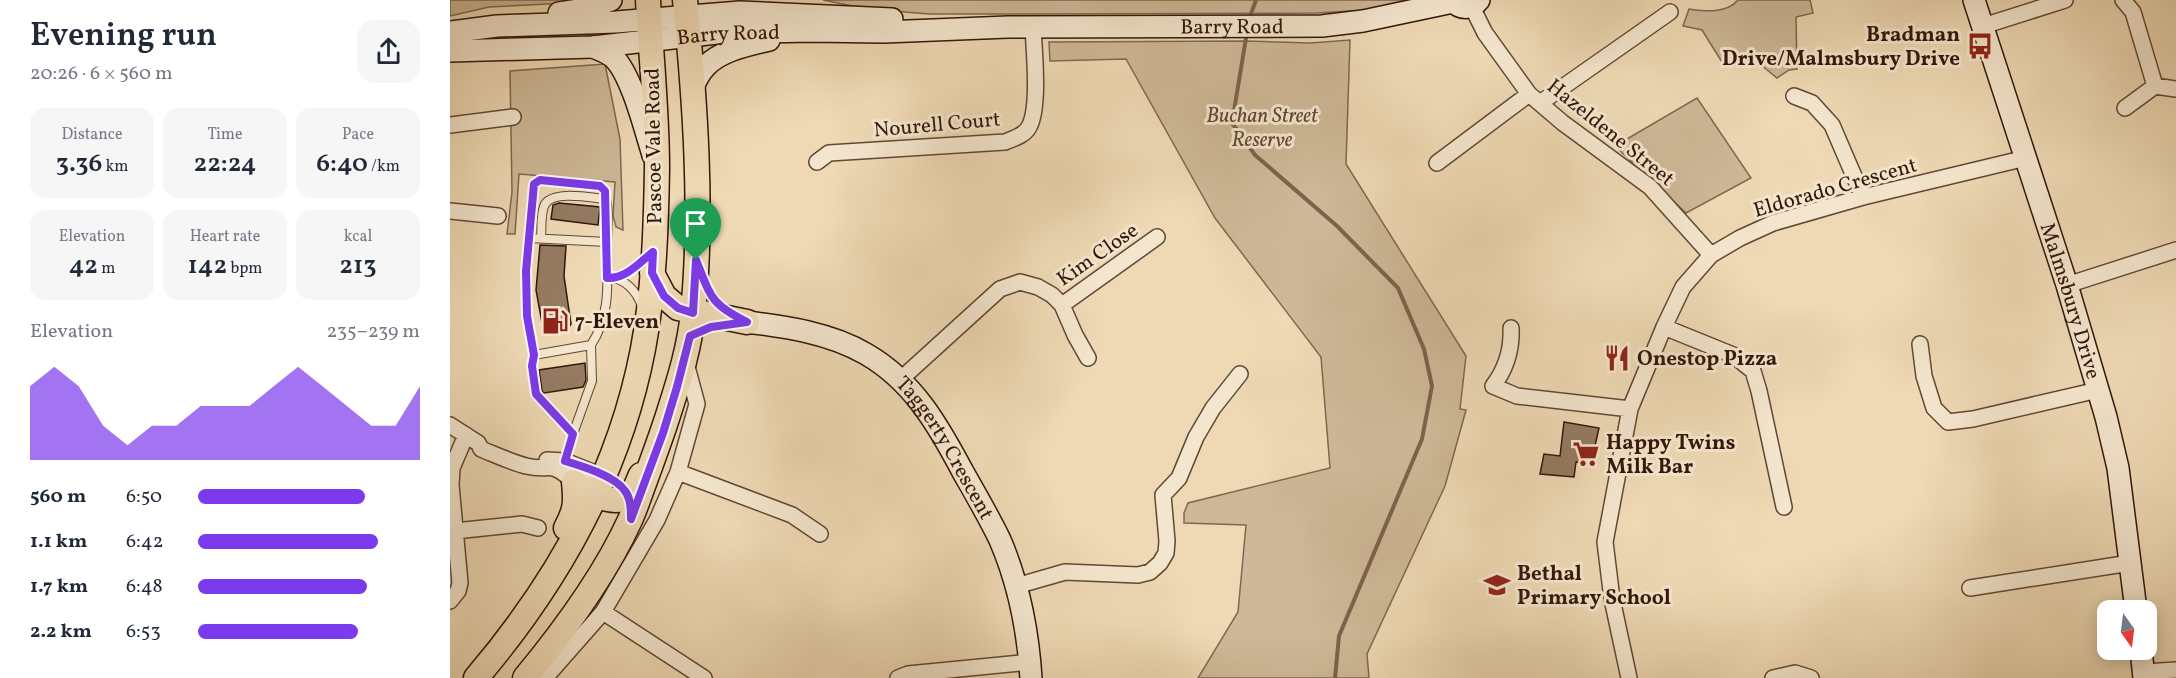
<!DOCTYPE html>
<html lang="en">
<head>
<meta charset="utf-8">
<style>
  body { margin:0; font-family:Vollkorn,serif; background:#f6f6f7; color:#1f2937; height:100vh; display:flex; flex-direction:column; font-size:22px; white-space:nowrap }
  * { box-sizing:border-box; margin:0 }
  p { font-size:20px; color:#747a83 }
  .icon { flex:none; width:33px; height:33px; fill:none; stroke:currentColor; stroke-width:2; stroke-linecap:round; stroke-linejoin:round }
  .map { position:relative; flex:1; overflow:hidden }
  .details { display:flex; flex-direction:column; background:#fff; width:450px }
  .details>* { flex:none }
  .needle { width:39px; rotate:166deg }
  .tools { position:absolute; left:1647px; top:600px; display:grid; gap:12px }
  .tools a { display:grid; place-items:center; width:60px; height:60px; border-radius:12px; background:#fff; box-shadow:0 3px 15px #0003; font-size:30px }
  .pin { position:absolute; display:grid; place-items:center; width:51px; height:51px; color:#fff; margin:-62px -26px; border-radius:50% 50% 50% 0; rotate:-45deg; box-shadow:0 0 6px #0007 }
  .pin .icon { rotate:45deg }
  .round { display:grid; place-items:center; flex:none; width:63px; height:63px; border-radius:18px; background:#f6f6f7 }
  .headline { display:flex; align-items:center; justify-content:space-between; height:102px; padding:0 30px }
  h1 { font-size:33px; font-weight:600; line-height:45px }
  .metrics { display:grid; grid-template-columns:repeat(3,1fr); gap:9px; height:102px; padding:6px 30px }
  .metrics div { display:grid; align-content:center; border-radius:15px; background:#f6f6f7; text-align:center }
  .metrics b { font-size:26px; font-weight:600 }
  .metrics small { font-size:16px; font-weight:400 }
  .metrics p { font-size:16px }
  .chart { height:168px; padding:12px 30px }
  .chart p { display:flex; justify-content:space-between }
  .chart svg { width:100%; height:108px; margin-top:6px; fill:#7c3aed; opacity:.7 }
  ul { padding:0 30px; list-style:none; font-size:20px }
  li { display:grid; grid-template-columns:96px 72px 1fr; align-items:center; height:45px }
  li i { height:15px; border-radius:8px; background:#7c3aed }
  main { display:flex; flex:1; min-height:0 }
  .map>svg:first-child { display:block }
  .green { fill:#ceb897; stroke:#806750; stroke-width:1.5 }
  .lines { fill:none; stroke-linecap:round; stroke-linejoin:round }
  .stream { stroke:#7c634d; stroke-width:4 }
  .building { fill:#947b62; stroke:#321609; stroke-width:1.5 }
  .lane-casing { stroke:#614734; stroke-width:10 }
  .street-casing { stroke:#614734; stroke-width:18 }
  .secondary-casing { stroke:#321609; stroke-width:24 }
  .primary-casing { stroke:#321609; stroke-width:27 }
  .lane { stroke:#f4e6ce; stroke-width:8 }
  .street { stroke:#f4e6ce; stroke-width:15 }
  .secondary { stroke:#f4e6ce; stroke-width:21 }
  .primary { stroke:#eed9b4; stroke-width:24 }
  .route-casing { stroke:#fff; stroke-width:12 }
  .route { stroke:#7c3aed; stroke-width:8 }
  .labels { text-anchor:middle; stroke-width:6; stroke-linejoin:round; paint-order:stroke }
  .street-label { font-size:21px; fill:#321609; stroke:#f4e6ce }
  .poi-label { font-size:21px; font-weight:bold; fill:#321609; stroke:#f4e6ce; text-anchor:start }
  .park-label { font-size:21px; font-style:italic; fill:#614734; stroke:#f4e6ce }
</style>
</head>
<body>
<main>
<section class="details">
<div class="headline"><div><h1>Evening run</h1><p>20:26 · 6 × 560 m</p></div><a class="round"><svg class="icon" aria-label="share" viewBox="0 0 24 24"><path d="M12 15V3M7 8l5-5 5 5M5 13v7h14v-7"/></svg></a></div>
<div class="metrics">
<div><p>Distance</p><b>3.36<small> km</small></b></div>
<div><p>Time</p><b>22:24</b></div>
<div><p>Pace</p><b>6:40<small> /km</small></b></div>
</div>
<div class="metrics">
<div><p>Elevation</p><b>42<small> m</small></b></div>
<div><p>Heart rate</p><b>142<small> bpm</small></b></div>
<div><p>kcal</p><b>213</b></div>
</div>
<div class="chart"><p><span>Elevation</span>235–239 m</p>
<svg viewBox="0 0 160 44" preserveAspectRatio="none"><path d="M0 44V14L10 6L20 14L30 30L40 38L50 30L60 30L70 22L80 22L90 22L100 14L110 6L120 14L130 22L140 30L150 30L160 14V44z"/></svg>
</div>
<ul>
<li><b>560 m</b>6:50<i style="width:75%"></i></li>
<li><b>1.1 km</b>6:42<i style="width:81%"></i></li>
<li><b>1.7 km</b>6:48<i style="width:76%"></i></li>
<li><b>2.2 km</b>6:53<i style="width:72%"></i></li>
</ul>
</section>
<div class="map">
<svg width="1726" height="678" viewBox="0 0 1726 678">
  <rect width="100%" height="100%" fill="#eed9b4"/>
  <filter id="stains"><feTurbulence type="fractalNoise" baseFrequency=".00333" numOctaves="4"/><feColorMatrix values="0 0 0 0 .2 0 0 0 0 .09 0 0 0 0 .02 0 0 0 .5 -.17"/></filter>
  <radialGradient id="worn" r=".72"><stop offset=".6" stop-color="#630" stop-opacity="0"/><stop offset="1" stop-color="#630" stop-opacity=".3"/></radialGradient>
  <!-- green -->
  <path class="green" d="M0,0H133L116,3L39,7L0,16Z
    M373,0H957L917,10L867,13L569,14H479L417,9Z
    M1288,0H1360L1363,13L1346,17L1347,69L1339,70L1327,78L1298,54L1272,62L1252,30L1233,26L1239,9C1255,11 1276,14 1288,0Z
    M900,40L896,164L1016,356L1010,409L1016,410L995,486L917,654L919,678H748L788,612L796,525L734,523V513L738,503L880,468L871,357L765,218L676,59L600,61L599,42L795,41L860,43Z
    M155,64L170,139L173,230L166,227L163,216L165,182L69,174L65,234H57L62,192L60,71Z
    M1247,98L1301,178L1236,213L1165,146Z"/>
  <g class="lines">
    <!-- stream -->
    <path class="stream" d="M799,19L806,0
      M797,32L782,123L805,155L887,226L948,288L974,349L982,386L972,439L889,636L885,678"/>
  </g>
  <!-- building -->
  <path class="building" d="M109,203L150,207L148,225L101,219L103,205Z
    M90,245L116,246L114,276L121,324L117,330L94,334L86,290Z
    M135,363L136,380L133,387L94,393L92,391L89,370Z
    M1114,422L1149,428L1141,463L1126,462L1124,477L1090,474L1094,454L1110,456Z"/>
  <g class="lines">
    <!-- lane casing -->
    <g class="lane-casing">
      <path id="lane" d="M79,238L84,184L90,180L97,181L150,186C161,199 157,226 157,242
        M91,238C92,229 90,213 95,204C104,190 142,198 156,199
        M157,277C175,278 187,291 192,307
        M165,278L175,274L198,256
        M84,355L141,345C162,313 157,279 157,242L79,238L76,271L77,316L84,355L82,366L86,394L123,434L114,463
        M123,434L142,381L141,345"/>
    </g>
    <!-- street casing -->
    <g class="street-casing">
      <path id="street" d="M1673,0L1683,12L1705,86
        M1022,7L1035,33L1079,94L1113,123L1200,187L1261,255
        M1533,26L1615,0
        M1344,96L1362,103L1382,125L1413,197
        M1090,103L1220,12
        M1675,108L1705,86L1726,89
        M0,125L63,117
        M367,162L379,153L555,142C564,138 574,136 579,127C590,107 584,51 583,27
        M987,163L1079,94
        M0,211L48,216
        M1617,285L1726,250
        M612,305L707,237
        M1214,327L1283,355L1303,371L1309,391L1334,507
        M1061,328C1062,350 1056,369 1043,386L1067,396L1180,409
        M1470,344L1474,376L1484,408L1498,422L1523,419L1648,390
        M451,379L550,289L570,282L588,287L602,295L612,305L625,335L638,358
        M0,425L28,443L31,449C46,455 61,462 76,466C102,472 99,459 124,482
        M97,460L115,461L155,477
        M228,472L342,515L370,534
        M5,531L72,524L88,528
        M566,586L615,572L688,575L700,572L710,563L716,553L717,541L713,495L729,478L746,437L763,408L790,374
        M1520,588L1680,563
        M0,601L8,591L10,583L1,485L2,468L16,435
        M153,612L254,678
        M1694,672L1726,670
        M95,678L153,612L207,520L228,472L247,404L236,363
        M448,678L458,674L580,662
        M1179,678L1162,599L1155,542L1180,409L1214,327L1233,287L1261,255L1290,238L1323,223L1413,197L1576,158
        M1323,678L1345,673L1361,678"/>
    </g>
    <!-- secondary casing -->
    <g class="secondary-casing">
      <g id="secondary">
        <path d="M1002,0C1010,10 1021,10 1029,0"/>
        <path id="s1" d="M1524,0L1617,285L1656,417L1668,468L1686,610"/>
        <path d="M109,13L135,9L161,0"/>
        <path d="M0,32L47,26L166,22L290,12L442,19"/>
        <path d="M143,47C150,50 159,53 164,58C182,76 195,130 203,155"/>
        <path id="s2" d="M0,51L143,47L267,33L361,31L434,32L558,27L872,26L913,21L1003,2"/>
        <path d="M243,87C246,80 250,72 256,66C271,50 299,45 319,40"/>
        <path id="s3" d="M297,322C337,327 380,333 416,354C463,381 488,425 513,472C526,495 539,517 550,540C569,584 578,631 581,678"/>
        <path d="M1691,650L1694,678"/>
      </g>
    </g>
    <!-- primary casing -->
    <g class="primary-casing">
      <path id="primary" d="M202,273L214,296L228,308L297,322
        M133,488C148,497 168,507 182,493C186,489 188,480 191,475
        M116,528C126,509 126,503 124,482
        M26,678C107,583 169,474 193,349C204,291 206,228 207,168C207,112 201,56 198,0
        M75,678C113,632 155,575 180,520C185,509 189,497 193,486C202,461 212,435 220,409C230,378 240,345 243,312C253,212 245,100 235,0"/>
    </g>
    <!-- lane -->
    <use href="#lane" class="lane"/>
    <!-- street -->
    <use href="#street" class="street"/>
    <!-- secondary -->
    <use href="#secondary" class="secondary"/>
    <!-- primary -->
    <use href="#primary" class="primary"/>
  </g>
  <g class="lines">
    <!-- route casing -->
    <g class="route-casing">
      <path id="route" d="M90,180L150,186L155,191L157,278C176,279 189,263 203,252L202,273L214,296L228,308L243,313L246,260C261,297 260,304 297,322L261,327L240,336L227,387L213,433L181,519C181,510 181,499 175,491C165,476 132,466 115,461L123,434L86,394L82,366L84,355L77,316L76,271L84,184Z"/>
    </g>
    <!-- route -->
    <use href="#route" class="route"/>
  </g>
  <!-- icons -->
  <defs>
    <g id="bus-bare" transform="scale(2.07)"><path d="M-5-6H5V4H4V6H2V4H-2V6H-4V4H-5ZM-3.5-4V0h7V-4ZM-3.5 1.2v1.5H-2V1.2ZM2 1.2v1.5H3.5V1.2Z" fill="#8f2418" stroke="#f4e6ce" stroke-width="2.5" paint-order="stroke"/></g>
    <g id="fuel-bare" transform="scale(2.07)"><path d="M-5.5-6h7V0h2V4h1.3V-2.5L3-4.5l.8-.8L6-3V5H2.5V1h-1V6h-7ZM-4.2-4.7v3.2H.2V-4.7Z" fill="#8f2418" stroke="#f4e6ce" stroke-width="2.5" paint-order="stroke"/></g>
    <g id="restaurant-bare" transform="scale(2.07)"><path d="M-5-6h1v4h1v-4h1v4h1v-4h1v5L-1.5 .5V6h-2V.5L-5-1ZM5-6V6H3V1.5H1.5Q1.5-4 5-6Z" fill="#8f2418" stroke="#f4e6ce" stroke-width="2.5" paint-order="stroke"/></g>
    <g id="supermarket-bare" transform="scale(2.07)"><path d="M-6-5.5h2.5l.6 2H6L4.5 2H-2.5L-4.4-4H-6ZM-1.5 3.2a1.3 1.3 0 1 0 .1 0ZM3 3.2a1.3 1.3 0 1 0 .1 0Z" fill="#8f2418" stroke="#f4e6ce" stroke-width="2.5" paint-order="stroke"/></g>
    <g id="school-bare" transform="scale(2.07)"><path d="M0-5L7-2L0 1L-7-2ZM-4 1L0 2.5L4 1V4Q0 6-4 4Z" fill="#8f2418" stroke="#f4e6ce" stroke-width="2.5" paint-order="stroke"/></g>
  </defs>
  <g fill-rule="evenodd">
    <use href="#bus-bare" x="1530" y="46"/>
    <use href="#fuel-bare" x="105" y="321"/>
    <use href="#restaurant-bare" x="1167" y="358"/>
    <use href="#supermarket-bare" x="1136" y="454"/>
    <use href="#school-bare" x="1047" y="585"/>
  </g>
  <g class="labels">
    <!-- street labels -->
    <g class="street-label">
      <text dy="7" stroke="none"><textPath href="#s2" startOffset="783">Barry Road</textPath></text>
      <text dy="7" stroke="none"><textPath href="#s2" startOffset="279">Barry Road</textPath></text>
      <text transform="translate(487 124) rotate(-5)" y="7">Nourell Court</text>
      <text transform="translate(1161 132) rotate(39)" y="7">Hazeldene Street</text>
      <text transform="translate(203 146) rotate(-91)" y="7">Pascoe Vale Road</text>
      <text transform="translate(1385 187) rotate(-16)" y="7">Eldorado Crescent</text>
      <text transform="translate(647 254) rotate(-35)" y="7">Kim Close</text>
      <text dy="7" stroke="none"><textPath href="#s1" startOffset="316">Malmsbury Drive</textPath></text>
      <text dy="7" stroke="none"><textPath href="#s3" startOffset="249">Taggerty Crescent</textPath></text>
    </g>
    <!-- poi labels -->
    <g class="poi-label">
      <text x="1510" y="41" text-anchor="end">Bradman<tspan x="1510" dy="24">Drive/Malmsbury Drive</tspan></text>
      <text x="125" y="328">7-Eleven</text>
      <text x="1187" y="365">Onestop Pizza</text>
      <text x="1156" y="449">Happy Twins<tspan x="1156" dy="24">Milk Bar</tspan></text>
      <text x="1067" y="580">Bethal<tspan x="1067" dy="24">Primary School</tspan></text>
    </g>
    <!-- park labels -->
    <g class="park-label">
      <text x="812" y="122">Buchan Street<tspan x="812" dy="24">Reserve</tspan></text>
    </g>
  </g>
  <rect width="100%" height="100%" filter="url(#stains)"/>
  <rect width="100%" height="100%" fill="url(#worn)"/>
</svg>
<div class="tools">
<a><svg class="needle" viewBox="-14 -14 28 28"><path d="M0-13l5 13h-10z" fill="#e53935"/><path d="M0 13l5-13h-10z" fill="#747a83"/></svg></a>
</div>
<div class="pin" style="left:246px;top:260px;background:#1e9e55"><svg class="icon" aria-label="arrive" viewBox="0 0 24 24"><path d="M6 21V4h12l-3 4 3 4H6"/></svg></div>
</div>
</main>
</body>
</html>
